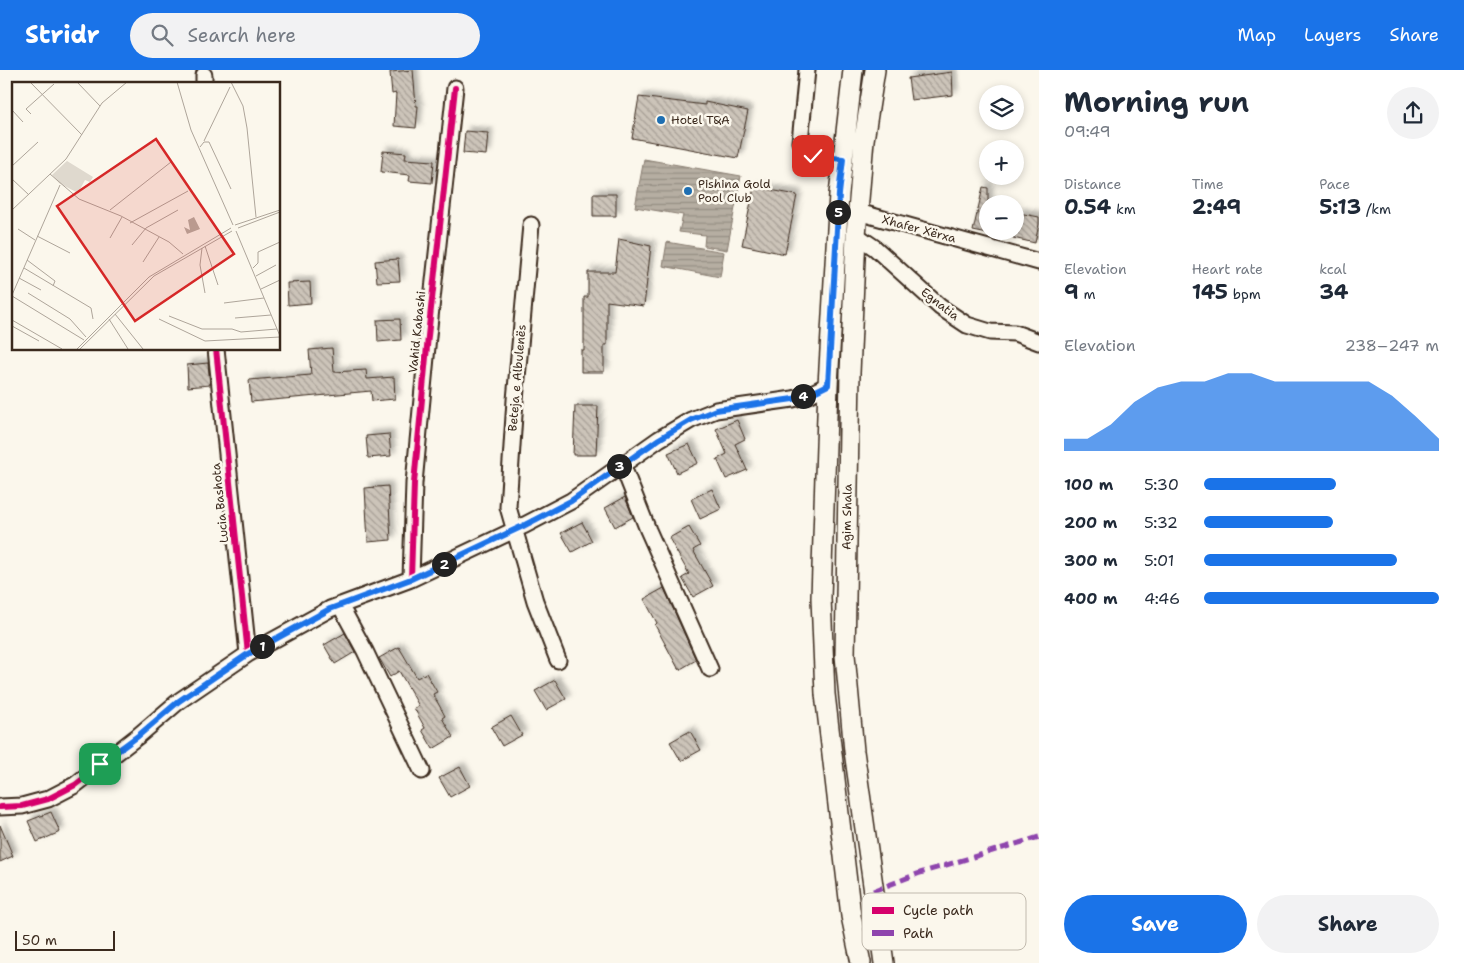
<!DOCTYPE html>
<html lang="en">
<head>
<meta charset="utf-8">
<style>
  body { margin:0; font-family:"Shantell Sans",sans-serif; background:#f2f2f3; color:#1f2937; height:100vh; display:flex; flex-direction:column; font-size:19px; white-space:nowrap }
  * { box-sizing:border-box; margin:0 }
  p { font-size:16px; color:#747a83 }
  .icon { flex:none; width:28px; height:28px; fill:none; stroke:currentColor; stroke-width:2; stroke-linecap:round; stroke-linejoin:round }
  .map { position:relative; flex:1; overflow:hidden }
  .sheet { display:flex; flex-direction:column; background:#fff; width:425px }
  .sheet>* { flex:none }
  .tools { position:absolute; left:979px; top:15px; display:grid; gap:10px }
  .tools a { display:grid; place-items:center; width:45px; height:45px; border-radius:50%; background:#fff; box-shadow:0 2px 8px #0003; font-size:25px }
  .scale { position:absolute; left:15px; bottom:12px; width:100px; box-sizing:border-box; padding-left:5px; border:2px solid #3b2a1e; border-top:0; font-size:14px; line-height:18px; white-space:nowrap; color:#3b2a1e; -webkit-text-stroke:4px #fbf7ec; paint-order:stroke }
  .pin { position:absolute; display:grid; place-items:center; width:42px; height:42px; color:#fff; margin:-21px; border-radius:10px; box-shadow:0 2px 8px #0006 }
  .km { position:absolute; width:25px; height:25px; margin:-12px; border-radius:50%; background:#222; color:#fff; font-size:14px; line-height:25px; text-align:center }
  .round { display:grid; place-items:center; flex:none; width:52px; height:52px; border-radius:26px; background:#f2f2f3 }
  .headline { display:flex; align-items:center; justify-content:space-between; height:85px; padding:0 25px }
  h1 { font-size:28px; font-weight:700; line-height:38px }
  .metrics { display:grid; grid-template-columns:repeat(3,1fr); gap:8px; height:85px; padding:5px 25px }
  .metrics div { display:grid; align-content:center }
  .metrics b { font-size:21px; font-weight:700 }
  .metrics small { font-size:14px; font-weight:400 }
  .metrics p { font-size:14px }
  .chart { height:140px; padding:10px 25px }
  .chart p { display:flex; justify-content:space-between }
  .chart svg { width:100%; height:90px; margin-top:5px; fill:#1a73e8; opacity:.7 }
  .action { display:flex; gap:10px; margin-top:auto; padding:10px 25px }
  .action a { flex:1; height:58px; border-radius:30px; background:#1a73e8; color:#fff; font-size:20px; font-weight:700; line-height:58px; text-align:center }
  .action a+a { background:#f2f2f3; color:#1f2937 }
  ul { padding:0 25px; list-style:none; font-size:16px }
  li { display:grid; grid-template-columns:80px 60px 1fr; align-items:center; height:38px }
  li i { height:12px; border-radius:6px; background:#1a73e8 }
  header { display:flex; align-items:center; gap:30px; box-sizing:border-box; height:70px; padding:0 25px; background:#1a73e8; color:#fff }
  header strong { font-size:24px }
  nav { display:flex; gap:28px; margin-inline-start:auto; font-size:18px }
  .search { width:350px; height:45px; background:#f2f2f3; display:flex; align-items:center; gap:12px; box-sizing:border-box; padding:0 18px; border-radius:28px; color:#747a83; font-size:19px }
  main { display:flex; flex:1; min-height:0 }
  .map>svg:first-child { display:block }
  .water { fill:url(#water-rules); stroke:#85796d }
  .building { fill:url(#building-back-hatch); stroke:#3b2a1e; filter:url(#shadow) }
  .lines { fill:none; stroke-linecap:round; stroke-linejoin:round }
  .minor-casing { stroke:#3b2a1e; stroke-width:19 }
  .major-casing { stroke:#3b2a1e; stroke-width:22 }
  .minor { stroke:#fbf7ec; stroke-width:15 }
  .major { stroke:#fbf7ec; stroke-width:19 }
  .quiet { stroke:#8e44ad; stroke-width:5; stroke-dasharray:10 5; stroke-linecap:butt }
  .cycleway-casing { stroke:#fbf7ec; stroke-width:9 }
  .cycleway { stroke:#d6006c; stroke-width:6 }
  .route-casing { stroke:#fff; stroke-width:10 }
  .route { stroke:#1a73e8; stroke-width:6 }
  .poi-dot { fill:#1f6fb2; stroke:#fbf7ec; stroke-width:2 }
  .labels { text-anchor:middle; stroke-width:5; stroke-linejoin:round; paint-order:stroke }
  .poi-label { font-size:12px; fill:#3b2a1e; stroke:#fbf7ec; text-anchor:start }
  .street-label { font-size:12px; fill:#3b2a1e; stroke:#fbf7ec }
  .inset-road { fill:none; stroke:#aea59a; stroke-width:1 }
  .view { fill:#d62828; fill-opacity:0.15; stroke:#d62828; stroke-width:2.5 }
  .inset-edge { fill:none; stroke:#3b2a1e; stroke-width:2.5 }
  .key { fill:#fbf7ec; stroke:#c1baae; stroke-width:1 }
  .key-label { font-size:14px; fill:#3b2a1e }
</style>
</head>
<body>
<header>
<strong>Stridr</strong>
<div class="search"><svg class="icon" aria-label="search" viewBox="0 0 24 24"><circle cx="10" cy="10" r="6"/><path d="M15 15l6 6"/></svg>Search here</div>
<nav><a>Map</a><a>Layers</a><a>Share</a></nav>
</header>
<main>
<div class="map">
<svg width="1039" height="893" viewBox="0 0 1039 893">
  <defs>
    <pattern id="water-rules" width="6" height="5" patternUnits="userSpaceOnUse" patternTransform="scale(1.25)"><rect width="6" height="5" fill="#b6aea2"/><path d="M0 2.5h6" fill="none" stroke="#958e83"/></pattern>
    <pattern id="building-back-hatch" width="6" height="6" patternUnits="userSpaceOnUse" patternTransform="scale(1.25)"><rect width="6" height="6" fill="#ccc4b9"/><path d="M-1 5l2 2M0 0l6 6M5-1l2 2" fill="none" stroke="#a79f96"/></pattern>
    <filter id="shadow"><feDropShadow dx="4.5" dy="-4.5" stdDeviation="2.5" flood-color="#0004"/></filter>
  </defs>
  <rect width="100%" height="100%" fill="#fbf7ec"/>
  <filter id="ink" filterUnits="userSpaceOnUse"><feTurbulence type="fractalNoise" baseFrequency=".02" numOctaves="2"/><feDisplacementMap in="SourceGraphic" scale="10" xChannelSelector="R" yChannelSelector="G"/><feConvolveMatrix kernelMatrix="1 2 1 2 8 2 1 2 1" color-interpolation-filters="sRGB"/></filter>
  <g filter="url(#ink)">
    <!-- water -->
    <path class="water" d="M644,89L741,106L727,180L704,176L705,165L679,162L683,145L635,137Z
      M667,172L724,182L720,207L663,196Z"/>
    <!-- building -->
    <path class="building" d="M413,0L416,36H418L416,58L394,56L396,23L392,24L390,2Z
      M952,2L953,25L911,30L908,8Z
      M639,27L705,35V32L748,41L738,88L632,68Z
      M465,61L488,63L486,85L463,83Z
      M383,81L406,83L405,89L434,91L432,113L409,111L410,105L381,102Z
      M754,117L797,125L785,184L742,175Z
      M983,117L988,118V164L973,161Z
      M593,124H616V146H593Z
      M1019,143L1039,147V154L1035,173L1013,168Z
      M619,169L651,176L644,236L607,231V275H604V302H581V280H584V227H588V202H615Z
      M398,189L400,211L377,212L375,191Z
      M310,212L311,233L288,235L287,213Z
      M400,249L401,270L378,272L377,250Z
      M332,278L334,302L366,300L367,309L394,307L395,329L372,331L371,321L251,332L249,310L311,305L309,280Z
      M208,293L210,315L188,317L187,295Z
      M575,336H598L596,385H573Z
      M737,350L745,369L735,374L747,400L726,409L717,389L727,384L716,359Z
      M389,364L391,386L368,388L366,366Z
      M689,374L698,393L677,403L668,383Z
      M388,416L391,470L368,472L365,418Z
      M712,419L721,439L700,449L691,429Z
      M625,427L633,447L615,457L605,438Z
      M582,452L592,471L572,482L561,463Z
      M689,457L700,476L693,480L713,516L693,527L682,508L689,504L669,468Z
      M664,518L696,590L679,600L655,555L657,553L644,529Z
      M345,563L355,582L335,594L324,575Z
      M399,577L417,608L426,603L437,622L433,624L445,646L442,648L453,667L433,679L422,660L425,658L414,638L419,636L399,601L390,607L379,588Z
      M555,610L566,629L546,640L535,621Z
      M511,646L522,665L502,676L491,657Z
      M690,661L701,680L681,691L670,672Z
      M460,697L470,716L450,727L439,708Z
      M51,742L60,762L37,772L28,751Z
      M0,755L13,786L0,792Z"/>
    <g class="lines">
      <!-- minor casing -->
      <g class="minor-casing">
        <path id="minor" d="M807,0L800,72C809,90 825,87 843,89
          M204,5V14
          M858,142L1039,192
          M531,155L515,330L508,437L535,531L558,590
          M856,165L875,178L940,237L967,255L990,262L1015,263L1039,272
          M216,279L248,584
          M622,394L648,460L710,599
          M411,509L414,413L428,266L455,18
          M340,535L365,581L422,701
          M0,737L22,736L48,729L75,715L138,666L179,631L248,584L330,539L411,509L523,456L571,431L659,369L691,350L716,340L793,329L808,325L828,315"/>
      </g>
      <!-- major casing -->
      <g class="major-casing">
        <path id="major" d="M853,0L839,124L828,315L821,528L825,624L851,846L861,893
          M875,0L864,70L856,165L850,303L845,585L854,681L884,893"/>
      </g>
      <!-- minor -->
      <use href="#minor" class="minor"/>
      <!-- major -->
      <use href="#major" class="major"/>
      <!-- quiet -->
      <path class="quiet" d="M873,821L920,803L1039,767"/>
      <!-- cycleway casing -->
      <g class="cycleway-casing">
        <path id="cycleway" d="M216,279L248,584
          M411,509L414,413L428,266L455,18
          M0,737L22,736L48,729L75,715L138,666L179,631L248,584L330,539L411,509L523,456L571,431L659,369L691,350L716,340L793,329L808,325L828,315"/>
      </g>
      <!-- cycleway -->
      <use href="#cycleway" class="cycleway"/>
    </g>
  </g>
  <g class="lines" filter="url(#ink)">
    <!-- route casing -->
    <g class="route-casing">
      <path id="route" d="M100,694L138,666L179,631L248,584L330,539L411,509L523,456L571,431L659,369L691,350L716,340L793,329L808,325L828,315L839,124L843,89L813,86"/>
    </g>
    <!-- route -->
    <use href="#route" class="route"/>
  </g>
  <!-- markers -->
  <g class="poi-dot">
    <circle cx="661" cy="50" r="5"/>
    <circle cx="688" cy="121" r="5"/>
  </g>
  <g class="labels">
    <!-- poi labels -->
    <g class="poi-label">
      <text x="671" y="54">Hotel T&amp;A</text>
      <text x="698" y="118">Pishina Gold<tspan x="698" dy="14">Pool Club</tspan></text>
    </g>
    <!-- street labels -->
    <g class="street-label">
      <text transform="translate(919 159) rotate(15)" y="4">Xhafer Xërxa</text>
      <text transform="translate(940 234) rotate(38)" y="4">Egnatia</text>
      <text transform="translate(417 262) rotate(-84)" y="4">Vahid Kabashi</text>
      <text transform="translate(517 308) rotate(-85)" y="4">Beteja e Albulenës</text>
      <text transform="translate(220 433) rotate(-96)" y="4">Lucia Bashota</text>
      <text transform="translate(847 447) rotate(-89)" y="4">Agim Shala</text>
    </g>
  </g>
  <!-- overview -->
  <g transform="translate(12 12)">
    <rect width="268" height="268" fill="#fbf7ec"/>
    <path d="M55,79L81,95L78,100L73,98L66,111L47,101L40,93Z" fill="#dfd9ce"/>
    <path d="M182,135L188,147L175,152L172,145L178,148L176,138Z" fill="#b6aea2"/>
    <path class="inset-road" d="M18,0L70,53M65,0L88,24M165,0L179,48L221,143M219,0L231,24L235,46L244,135M0,28L11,40M19,32L14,27L42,2M192,59L218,5M188,65L192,60H197L219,107M0,84L26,60M38,92L67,117L109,134L157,160L171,172M0,97L17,113M0,128L54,77L90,21L115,0M98,128L159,80M118,141L176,109M223,143L268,128M226,146L268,130M6,147L23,158M224,149L268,254M25,154L58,171M98,156L110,135M120,163L134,146L166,128M193,164L206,203M190,166L188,183L193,211M15,178L43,199L41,204M131,180L147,155M12,186L79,226L81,237M241,186L246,181V170L268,160M244,194L264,183M7,196L29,208M249,207L268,198M16,211L58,237L74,255M0,213L48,103M0,214L72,258M212,221L252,216M103,232L131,267M157,234L190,247H220L229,250L265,247M223,236L259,233M97,237L116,267M147,237L193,259L268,255M0,238L50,267M0,244L27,259M65,267L137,195L219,146M68,267L142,194L220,149"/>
    <path class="view" d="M144,57L222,172L123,239L45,124Z"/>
    <rect width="268" height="268" class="inset-edge"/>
  </g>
  <!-- legend -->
  <rect x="862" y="823" width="164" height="57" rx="8" class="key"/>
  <rect x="872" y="837" width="22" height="7" fill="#d6006c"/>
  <rect x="872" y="860" width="22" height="6" fill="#8e44ad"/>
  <g class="key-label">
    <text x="903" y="845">Cycle path</text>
    <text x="903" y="868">Path</text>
  </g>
</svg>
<div class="tools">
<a><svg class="icon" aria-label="layers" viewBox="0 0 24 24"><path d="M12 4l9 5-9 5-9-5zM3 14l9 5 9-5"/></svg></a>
<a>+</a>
<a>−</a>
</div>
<div class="scale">50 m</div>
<div class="pin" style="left:100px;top:694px;background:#1e9e55"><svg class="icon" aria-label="arrive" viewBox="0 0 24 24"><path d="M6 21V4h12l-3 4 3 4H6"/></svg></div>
<div class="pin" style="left:813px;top:86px;background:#d93025"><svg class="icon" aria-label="check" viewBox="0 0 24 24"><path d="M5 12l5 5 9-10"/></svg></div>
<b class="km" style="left:262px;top:576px">1</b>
<b class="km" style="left:444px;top:494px">2</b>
<b class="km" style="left:619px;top:396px">3</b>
<b class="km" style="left:803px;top:326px">4</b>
<b class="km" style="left:838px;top:142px">5</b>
</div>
<section class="sheet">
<div class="headline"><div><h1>Morning run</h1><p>09:49</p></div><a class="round"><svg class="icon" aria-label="share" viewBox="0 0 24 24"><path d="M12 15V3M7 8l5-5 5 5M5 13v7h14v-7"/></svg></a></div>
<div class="metrics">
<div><p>Distance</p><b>0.54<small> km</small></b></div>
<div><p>Time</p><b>2:49</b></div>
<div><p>Pace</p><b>5:13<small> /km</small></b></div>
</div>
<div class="metrics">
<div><p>Elevation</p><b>9<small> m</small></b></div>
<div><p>Heart rate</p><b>145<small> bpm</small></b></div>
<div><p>kcal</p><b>34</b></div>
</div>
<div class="chart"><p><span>Elevation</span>238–247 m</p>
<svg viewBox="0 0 160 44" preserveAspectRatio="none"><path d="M0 44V38L10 38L20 31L30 20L40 13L50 10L60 10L70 6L80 6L90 10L100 10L110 10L120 10L130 10L140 17L150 27L160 38V44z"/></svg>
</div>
<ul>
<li><b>100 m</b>5:30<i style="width:56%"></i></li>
<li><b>200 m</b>5:32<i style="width:55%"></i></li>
<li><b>300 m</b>5:01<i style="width:82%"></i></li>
<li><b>400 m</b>4:46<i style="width:100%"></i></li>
</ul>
<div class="action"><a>Save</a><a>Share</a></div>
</section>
</main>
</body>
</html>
